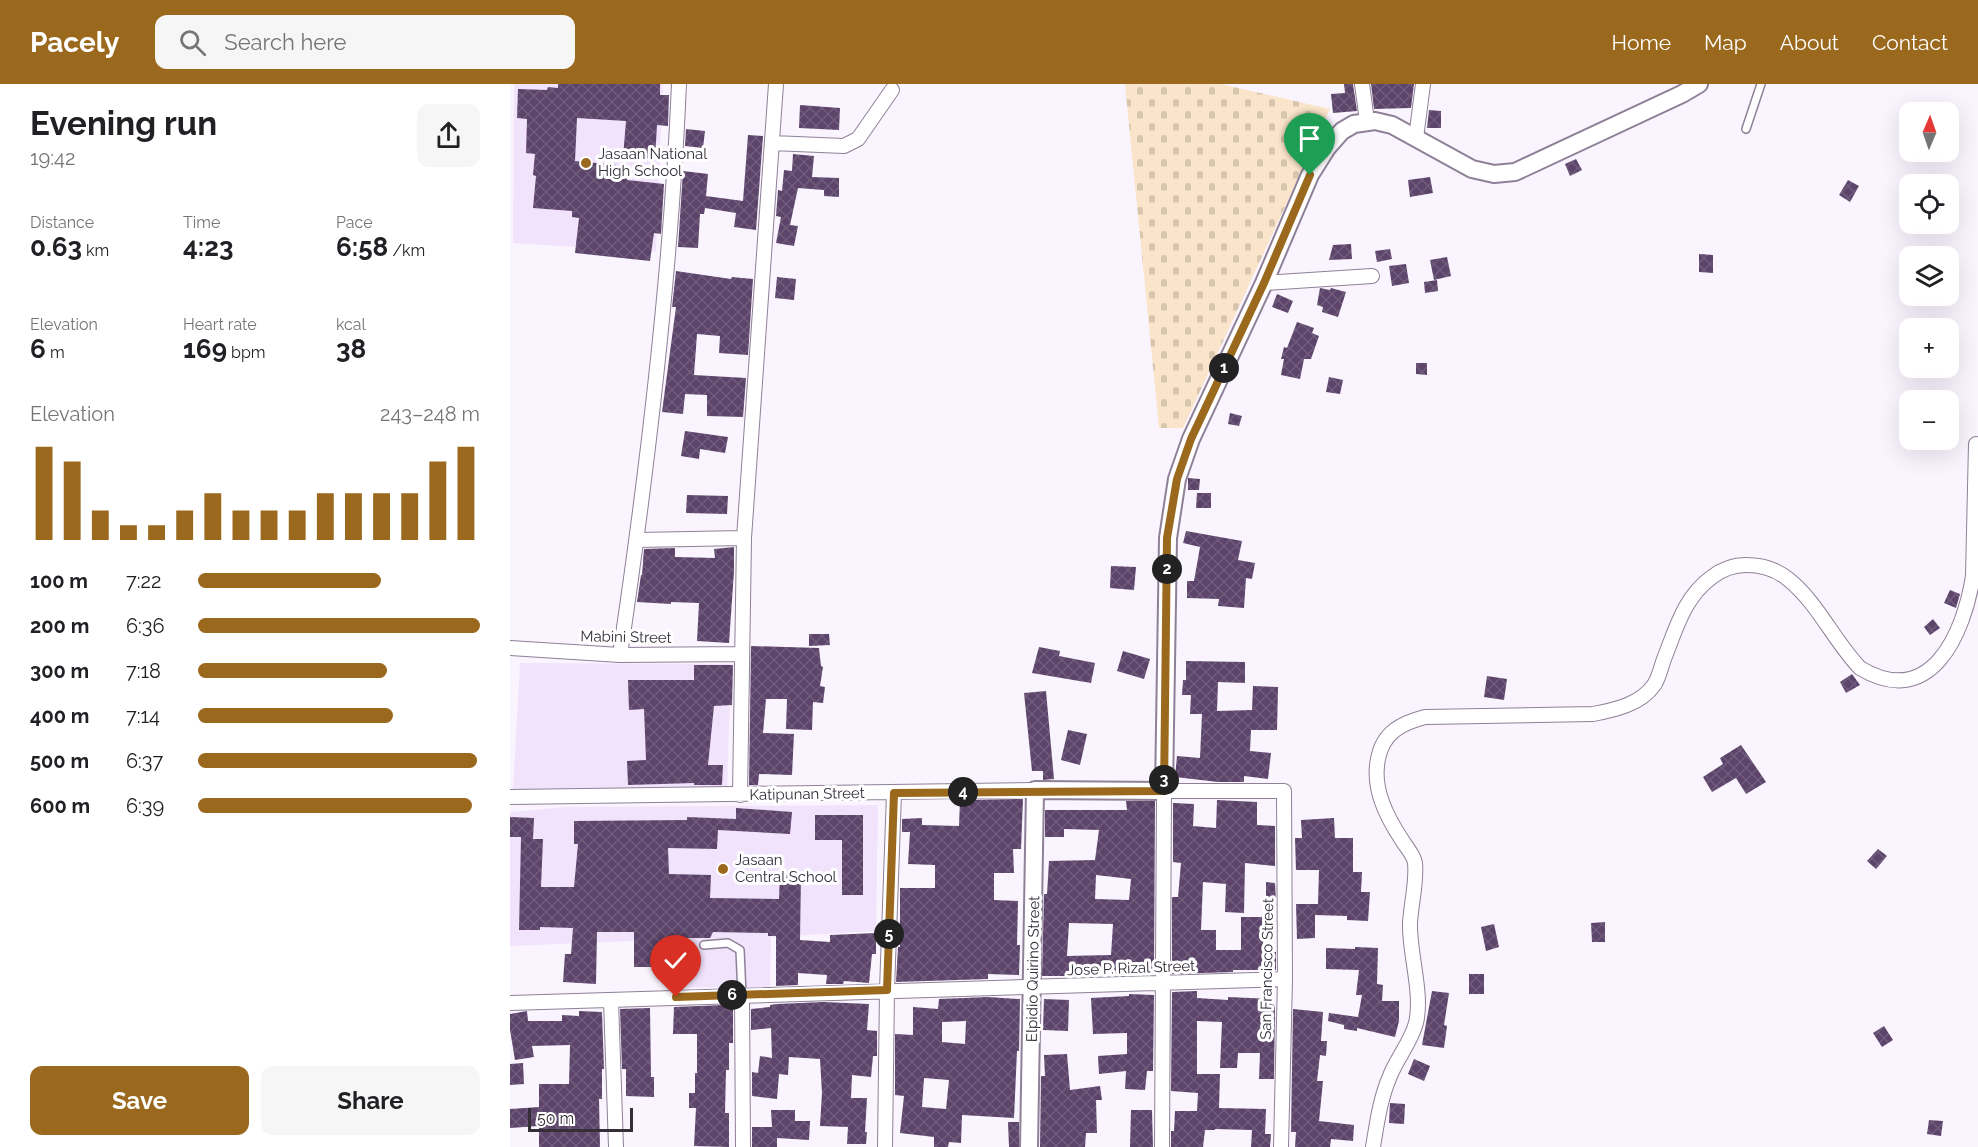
<!DOCTYPE html>
<html lang="en">
<head>
<meta charset="utf-8">
<style>
  body { margin:0; font-family:Raleway,sans-serif; background:#f6f6f6; color:#202124; height:100vh; display:flex; flex-direction:column; font-size:22px; white-space:nowrap }
  * { box-sizing:border-box; margin:0 }
  p { font-size:20px; color:#757577 }
  .icon { flex:none; width:33px; height:33px; fill:none; stroke:currentColor; stroke-width:2; stroke-linecap:round; stroke-linejoin:round }
  .map { position:relative; flex:1; overflow:hidden }
  .panel { display:flex; flex-direction:column; background:#fff; width:510px }
  .panel>* { flex:none }
  .needle { width:39px; rotate:2deg }
  .controls { position:absolute; left:1389px; top:18px; display:grid; gap:12px }
  .controls a { display:grid; place-items:center; width:60px; height:60px; border-radius:12px; background:#fff; box-shadow:0 6px 24px #0002; font-size:30px }
  .scale { position:absolute; left:18px; bottom:15px; width:105px; box-sizing:border-box; padding-left:6px; border:3px solid #342e38; border-top:0; font-size:16px; line-height:21px; white-space:nowrap; color:#342e38; -webkit-text-stroke:4px #fff; paint-order:stroke }
  .pin { position:absolute; display:grid; place-items:center; width:51px; height:51px; color:#fff; margin:-62px -26px; border-radius:50% 50% 50% 0; rotate:-45deg; box-shadow:0 0 6px #0007 }
  .pin .icon { rotate:45deg }
  .km { position:absolute; width:30px; height:30px; margin:-15px; border-radius:50%; background:#222; color:#fff; font-size:16px; line-height:30px; text-align:center }
  .round { display:grid; place-items:center; flex:none; width:63px; height:63px; border-radius:12px; background:#f6f6f6 }
  .head { display:flex; align-items:center; justify-content:space-between; height:102px; padding:0 30px }
  h1 { font-size:33px; font-weight:700; line-height:45px }
  .metrics { display:grid; grid-template-columns:repeat(3,1fr); gap:9px; height:102px; padding:6px 30px }
  .metrics div { display:grid; align-content:center }
  .metrics b { font-size:26px; font-weight:700 }
  .metrics small { font-size:16px; font-weight:400 }
  .metrics p { font-size:16px }
  .chart { height:168px; padding:12px 30px }
  .chart p { display:flex; justify-content:space-between }
  .chart svg { width:100%; height:108px; margin-top:6px; stroke:#9b691d; stroke-width:6 }
  .cta { display:flex; gap:12px; margin-top:auto; padding:12px 30px }
  .cta a { flex:1; height:69px; border-radius:12px; background:#9b691d; color:#fff; font-size:24px; font-weight:700; line-height:69px; text-align:center }
  .cta a+a { background:#f6f6f6; color:#202124 }
  ul { padding:0 30px; list-style:none; font-size:20px }
  li { display:grid; grid-template-columns:96px 72px 1fr; align-items:center; height:45px }
  li i { height:15px; border-radius:8px; background:#9b691d }
  header { display:flex; align-items:center; gap:36px; box-sizing:border-box; height:84px; padding:0 30px; background:#9b691d; color:#fff }
  header strong { font-size:28px }
  nav { display:flex; gap:33px; margin-inline-start:auto; font-size:21px }
  .search { width:420px; height:54px; background:#f6f6f6; display:flex; align-items:center; gap:15px; box-sizing:border-box; padding:0 21px; border-radius:12px; color:#757577; font-size:22px }
  main { display:flex; flex:1; min-height:0 }
  .map>svg:first-child { display:block }
  .built { fill:#f2e3fd }
  .cemetery { fill:url(#cemetery-stones) }
  .building { fill:url(#building-cross-hatch); fill-rule:evenodd }
  .lines { fill:none; stroke-linecap:round; stroke-linejoin:round }
  .service-casing { stroke:#8e8097; stroke-width:10 }
  .minor-casing { stroke:#8e8097; stroke-width:16 }
  .tertiary-casing { stroke:#8e8097; stroke-width:20 }
  .service { stroke:#fff; stroke-width:7 }
  .minor { stroke:#fff; stroke-width:14 }
  .tertiary { stroke:#fff; stroke-width:16 }
  .route-casing { stroke:#fff; stroke-width:12 }
  .route { stroke:#9b691d; stroke-width:8 }
  .poi-dot { fill:#9b691d; stroke:#fff; stroke-width:2 }
  .labels { text-anchor:middle; stroke-width:6; stroke-linejoin:round; paint-order:stroke }
  .poi-label { font-size:15px; fill:#342e38; stroke:#fff; text-anchor:start }
  .street-label { font-size:15px; fill:#342e38; stroke:#fff }
</style>
</head>
<body>
<header>
<strong>Pacely</strong>
<div class="search"><svg class="icon" aria-label="search" viewBox="0 0 24 24"><circle cx="10" cy="10" r="6"/><path d="M15 15l6 6"/></svg>Search here</div>
<nav><a>Home</a><a>Map</a><a>About</a><a>Contact</a></nav>
</header>
<main>
<section class="panel">
<div class="head"><div><h1>Evening run</h1><p>19:42</p></div><a class="round"><svg class="icon" aria-label="share" viewBox="0 0 24 24"><path d="M12 15V3M7 8l5-5 5 5M5 13v7h14v-7"/></svg></a></div>
<div class="metrics">
<div><p>Distance</p><b>0.63<small> km</small></b></div>
<div><p>Time</p><b>4:23</b></div>
<div><p>Pace</p><b>6:58<small> /km</small></b></div>
</div>
<div class="metrics">
<div><p>Elevation</p><b>6<small> m</small></b></div>
<div><p>Heart rate</p><b>169<small> bpm</small></b></div>
<div><p>kcal</p><b>38</b></div>
</div>
<div class="chart"><p><span>Elevation</span>243–248 m</p>
<svg viewBox="0 0 160 44" preserveAspectRatio="none"><path d="M5 44V6M15 44V12M25 44V32M35 44V38M45 44V38M55 44V32M65 44V25M75 44V32M85 44V32M95 44V32M105 44V25M115 44V25M125 44V25M135 44V25M145 44V12M155 44V6"/></svg>
</div>
<ul>
<li><b>100 m</b>7:22<i style="width:65%"></i></li>
<li><b>200 m</b>6:36<i style="width:100%"></i></li>
<li><b>300 m</b>7:18<i style="width:67%"></i></li>
<li><b>400 m</b>7:14<i style="width:69%"></i></li>
<li><b>500 m</b>6:37<i style="width:99%"></i></li>
<li><b>600 m</b>6:39<i style="width:97%"></i></li>
</ul>
<div class="cta"><a>Save</a><a>Share</a></div>
</section>
<div class="map">
<svg width="1468" height="1063" viewBox="0 0 1468 1063">
  <defs>
    <pattern id="cemetery-stones" width="16" height="16" patternUnits="userSpaceOnUse" patternTransform="scale(1.5)"><rect width="16" height="16" fill="#fae5ca"/><path d="M2 7V4a2 2 0 0 1 4 0v3zM10 15v-3a2 2 0 0 1 4 0v3z" fill="#d7c5ae"/></pattern>
    <pattern id="building-cross-hatch" width="8" height="8" patternUnits="userSpaceOnUse" patternTransform="scale(1.5)"><rect width="8" height="8" fill="#5c446a"/><path d="M0 0l8 8M0 8l8-8" fill="none" stroke="#705d7c"/></pattern>
  </defs>
  <rect width="100%" height="100%" fill="#faf4fe"/>
  <!-- built -->
  <path class="built" d="M4,0H153L146,168L3,159Z
    M10,579L221,580L217,707L3,705Z
    M368,721L366,847L261,853L260,904L169,903L170,855L0,862V728L55,723Z"/>
  <!-- cemetery -->
  <path class="cemetery" d="M615,0H711L820,25L673,344H649Z"/>
  <!-- building -->
  <path class="building" d="M48,0H150V11H159L158,42L147,41L145,75L113,73L116,37L67,34L65,77L118,82L117,96L154,100L151,150L144,149L140,177L65,169L69,134L62,133V127L23,124L26,92L23,91L25,70L16,69L17,35L7,34L8,5L37,6L38,3L48,4Z
    M834,0H843L847,27L823,29L821,10L835,9Z
    M861,0H904L901,24L864,25Z
    M290,21L330,24L329,46L289,44Z
    M919,26L931,27V44H917Z
    M176,45L195,47L193,64L175,62Z
    M238,51L253,52L246,146L224,143L226,129L195,124L194,130H190L188,164L168,163L173,87L198,90L196,112L233,117Z
    M283,70L304,72L302,93L329,94V113L314,112V106L288,104L280,141L288,142L284,162L266,159L271,133L266,132L268,106L272,107L274,86L282,87Z
    M1066,75L1072,86L1060,92L1055,80Z
    M920,93L923,109L900,113L898,96Z
    M1338,96L1349,102L1340,118L1329,111Z
    M841,160L842,175L819,176L823,161Z
    M880,165L882,175L867,178L865,167Z
    M1189,170L1203,171V189L1189,188Z
    M937,173L941,192L924,196L920,176Z
    M896,180L899,199L882,202L879,182Z
    M166,187L221,195L222,193L243,195L238,271L209,269L210,252L187,250L184,291L236,294L233,333L197,332V311L175,310L173,330L152,328L166,223H162Z
    M267,193L286,195L284,216L265,214Z
    M927,196L928,207L915,209L914,198Z
    M810,204L820,206L821,204L836,208L828,233L812,228L813,223L807,221Z
    M767,210L783,217L778,229L762,223Z
    M787,238L804,244L802,249L809,252L801,275H794L790,295L771,291L774,275H771L774,263L777,264Z
    M906,279H917V291L906,290Z
    M819,293L833,296L830,310L816,308Z
    M720,329L732,332L729,342L718,340Z
    M175,347L218,353L215,369L190,365L189,375L171,372Z
    M678,394L690,395L689,406H678Z
    M687,409H701V424H686Z
    M177,411L218,412L217,430L176,429Z
    M676,447L732,457L728,476L745,479L742,495L736,494L734,524L708,522L709,515L677,514V497H684L690,463L673,459Z
    M224,463V487L219,559L187,557L189,519L161,518V520L127,518L131,491H132L134,465L165,464V473L205,474L204,465Z
    M601,482L626,483L624,506L600,504Z
    M1440,506L1450,510L1446,524L1434,519Z
    M1423,535L1430,544L1420,551L1414,543Z
    M299,550H319L320,561L299,562Z
    M241,562L309,564L311,582L313,583L310,602L315,603L313,619L303,618L302,646L276,645L277,615H256L253,649L284,650L282,691L249,690L248,701H239Z
    M529,563L550,567L549,572L585,579L581,599L522,589Z
    M613,567L640,575L634,595L607,587Z
    M676,577L735,578V599L708,598L707,627L742,626L743,602L768,603L767,646H741L740,667L761,669L758,695L734,692V698H708L665,693L667,672L690,674L692,630H680L681,611H672L673,596H676Z
    M184,581H223L222,621L204,622L198,681H213L212,701H184V699L118,701L117,677L136,676L134,625L119,626L118,596H184Z
    M1342,590L1350,601L1336,609L1330,598Z
    M977,592L997,595L994,616L974,613Z
    M536,607L544,695L533,696V687H522L514,609Z
    M558,646L577,650L570,681L551,676Z
    M1231,661L1256,698L1236,710L1226,694L1202,708L1193,693L1213,680L1210,674Z
    M513,715L511,765H503L504,789H484V816L508,817L507,861H510L509,891L478,890V895L386,898L388,863H390V804H425V781L398,780L400,748H392V735L412,734V741L449,742L450,716Z
    M707,716L747,718V741L765,742V782L735,779L734,829L715,828L716,800L693,798L691,846H706V866H731V833H753V867L766,868V886H723V888L662,890V813H668L671,779L663,778V719L684,720L683,742L706,744Z
    M616,717H645L644,889L599,890V885L567,886L566,892H532L534,810H537L539,777L585,776L589,746L554,745V753H535V726H617ZM586,791L621,795L619,816L585,815ZM559,839L603,840L601,871L557,872Z
    M226,724L282,728L280,750L208,746L207,765L158,764L159,790L201,791L200,814L269,815L270,790L291,791L290,856L320,858V851L366,849V870H362L359,899L334,897L333,900H316L317,891L288,889V901L266,902V852H258V849L203,848L200,854H165L166,883H124V848H87L86,900L53,898L55,870H61L63,844L30,843V846H9L11,753H0V733L24,734L23,755H33L31,803H64L68,760H64V737L177,736V733L226,735Z
    M305,731H353V811H332V756H305Z
    M824,734L825,754H843V788H852L851,808H860L858,837L837,836V832L805,831V854L787,855L786,820H808L809,786H786L785,754H792L791,736Z
    M1368,765L1377,772L1366,785L1357,777Z
    M756,798L765,799L766,818H756Z
    M1095,838V858H1082L1081,839Z
    M984,840L989,863L976,867L971,843Z
    M845,863L868,864L867,900L873,901L872,917H889V937L885,953L847,944V947L834,945V941L818,937L819,929L848,933L852,911H846L849,886L816,885V864L845,865Z
    M959,890H974V910H959Z
    M687,907V914L718,916V913L762,915L761,920L764,921L765,924L764,995H749L750,969H728L727,984H710L712,938L687,937V990H710L709,1024L756,1025L755,1050H761L760,1063H741L742,1046L705,1045V1046H695L693,1063H661V1047H664L665,1027H687L688,1009L661,1007L662,908Z
    M922,907L939,909L934,941L937,942L934,964L912,961Z
    M619,910L644,911L643,987H637L635,1006L615,1005L616,987L589,990L588,972L617,970V949L583,950L581,914L619,912Z
    M478,913L510,915L509,967H507L504,1034L452,1031L451,1059L439,1058L438,1063H424V1053L390,1049L394,1012L385,1011V950L403,951V923L428,925L429,915ZM456,937L455,960L432,958V938ZM414,994L439,996L436,1025L412,1023Z
    M534,915L559,916L558,947L533,946Z
    M314,918L359,920L357,946L367,947V972H363L361,993L342,991L341,1014H357L355,1048H357L356,1060H337L338,1043L310,1042L312,1009L310,975L279,973L278,991L269,990L267,1015L242,1012V988L248,989L250,972L262,974L261,944L241,946V925L260,923V921L267,920Z
    M213,921H223V959H219V986H216L215,1029H219V1063L184,1062L186,1024H179V1009H185V989H187V950H163L164,923Z
    M140,924L141,993H144V1013L116,1012V985H112L110,925Z
    M783,925L813,928L811,957H817L816,972L810,971L807,997H813L809,1037L844,1041L843,1057L821,1055L820,1063H785L786,1048H781Z
    M17,927L18,937H52V931L69,932V927L92,928L94,985H92V1015H89L90,1063H29V1042L0,1044V1025L29,1023V1000H59L60,961L22,962L24,973L5,976L0,946V930Z
    M1374,942L1383,956L1372,963L1363,949Z
    M557,970L560,1006L590,1002L592,1016H586L587,1049H576L575,1063H530L531,992H535L534,971Z
    M904,975L920,982L914,997L898,990Z
    M13,979L14,1000L0,1001V980Z
    M880,1019L895,1020L894,1040L879,1039Z
    M261,1026H285V1037H300L299,1056L267,1054V1063H242V1043H262Z
    M621,1026H642L643,1063H620Z
    M1419,1036L1433,1037L1431,1052L1417,1050Z
    M498,1038H509V1063H499Z"/>
  <g class="lines">
    <!-- service casing -->
    <g class="service-casing">
      <path id="service" d="M1236,45L1251,0
        M194,861L218,859L230,866L232,911"/>
    </g>
    <!-- minor casing -->
    <g class="minor-casing">
      <path id="minor" d="M852,0L857,37
        M906,54L913,0
        M262,59L334,62L348,55L382,6
        M754,199L862,192
        M127,456L234,454
        M0,564L110,571L231,570
        M110,571C138,382 161,191 169,0
        M230,711L234,454L266,0
        M0,713L525,706
        M232,911L233,1063
        M101,916L106,1063
        M0,919L775,895
        M375,1063L377,906L384,709
        M652,1063L654,707H774L775,895L771,1063
        M863,1063C867,1039 870,1015 880,992C887,974 901,958 906,939C913,909 899,869 900,839C901,820 907,798 905,779C904,771 896,763 892,756C876,732 862,704 868,675C873,648 892,639 915,633L1083,630C1105,626 1131,620 1144,601C1149,594 1151,583 1154,575C1166,545 1174,513 1202,493C1211,486 1223,481 1236,481C1251,481 1266,485 1278,495C1308,519 1324,557 1350,584C1421,627 1454,549 1463,492L1466,360"/>
    </g>
    <!-- tertiary casing -->
    <g class="tertiary-casing">
      <path id="tertiary" d="M519,1063L525,706L654,707L658,454L667,395L681,355L754,199L800,91L817,64L832,47L844,40L865,37L882,41L962,85L984,90L1005,88L1172,10L1189,0"/>
    </g>
    <!-- service -->
    <use href="#service" class="service"/>
    <!-- minor -->
    <use href="#minor" class="minor"/>
    <!-- tertiary -->
    <use href="#tertiary" class="tertiary"/>
  </g>
  <g class="lines">
    <!-- route casing -->
    <g class="route-casing">
      <path id="route" d="M166,913L377,906L384,709L654,707L657,454L667,395L681,355L754,199L800,91"/>
    </g>
    <!-- route -->
    <use href="#route" class="route"/>
  </g>
  <!-- markers -->
  <g class="poi-dot">
    <circle cx="76" cy="79" r="6"/>
    <circle cx="213" cy="785" r="6"/>
  </g>
  <g class="labels">
    <!-- poi labels -->
    <g class="poi-label">
      <text x="88" y="75">Jasaan National<tspan x="88" dy="17">High School</tspan></text>
      <text x="225" y="781">Jasaan<tspan x="225" dy="17">Central School</tspan></text>
    </g>
    <!-- street labels -->
    <g class="street-label">
      <text transform="translate(116 553) rotate(1)" y="5">Mabini Street</text>
      <text transform="translate(297 710) rotate(-1)" y="5">Katipunan Street</text>
      <text transform="translate(621 884) rotate(-2)" y="5">Jose P. Rizal Street</text>
      <text transform="translate(523 885) rotate(-89)" y="5">Elpidio Quirino Street</text>
      <text transform="translate(757 885) rotate(-89)" y="5">San Francisco Street</text>
    </g>
  </g>
</svg>
<div class="controls">
<a><svg class="needle" viewBox="-14 -14 28 28"><path d="M0-13l5 13h-10z" fill="#e53935"/><path d="M0 13l5-13h-10z" fill="#757577"/></svg></a>
<a><svg class="icon" aria-label="locate" viewBox="0 0 24 24"><circle cx="12" cy="12" r="6"/><path d="M12 2v4M12 18v4M2 12h4M18 12h4"/></svg></a>
<a><svg class="icon" aria-label="layers" viewBox="0 0 24 24"><path d="M12 4l9 5-9 5-9-5zM3 14l9 5 9-5"/></svg></a>
<a>+</a>
<a>−</a>
</div>
<div class="scale">50 m</div>
<div class="pin" style="left:800px;top:91px;background:#1e9e55"><svg class="icon" aria-label="arrive" viewBox="0 0 24 24"><path d="M6 21V4h12l-3 4 3 4H6"/></svg></div>
<div class="pin" style="left:166px;top:913px;background:#d93025"><svg class="icon" aria-label="check" viewBox="0 0 24 24"><path d="M5 12l5 5 9-10"/></svg></div>
<b class="km" style="left:714px;top:284px">1</b>
<b class="km" style="left:657px;top:485px">2</b>
<b class="km" style="left:654px;top:696px">3</b>
<b class="km" style="left:453px;top:708px">4</b>
<b class="km" style="left:379px;top:850px">5</b>
<b class="km" style="left:222px;top:911px">6</b>
</div>
</main>
</body>
</html>
